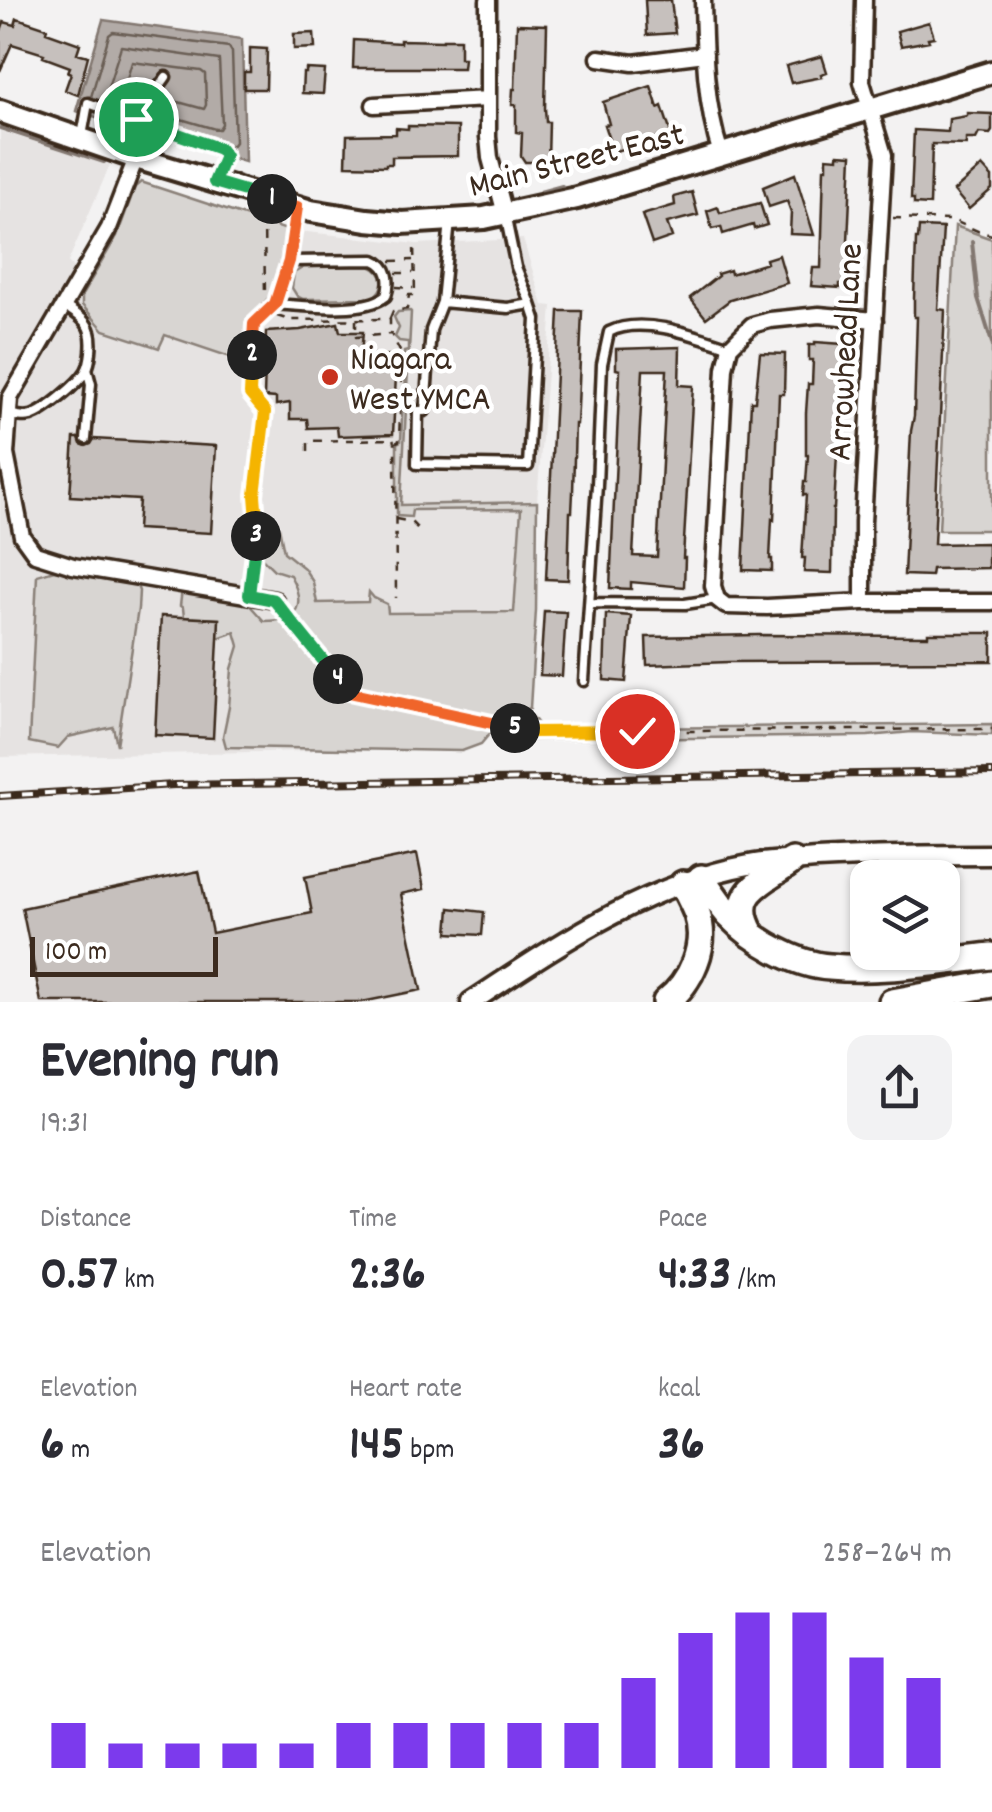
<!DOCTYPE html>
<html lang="en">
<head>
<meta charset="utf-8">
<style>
  body { margin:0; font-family:Dekko,sans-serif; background:#f2f2f3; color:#2b2b33; height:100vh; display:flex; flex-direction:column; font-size:38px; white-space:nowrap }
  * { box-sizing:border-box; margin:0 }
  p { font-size:32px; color:#7c7c81 }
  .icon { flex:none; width:55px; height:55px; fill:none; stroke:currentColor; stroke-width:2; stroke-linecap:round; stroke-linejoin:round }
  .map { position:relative; height:1002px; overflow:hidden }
  .panel { display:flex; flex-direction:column; background:#fff; flex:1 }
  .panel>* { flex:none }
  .tools { position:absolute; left:850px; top:860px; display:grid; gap:20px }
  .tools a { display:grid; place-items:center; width:110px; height:110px; border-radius:20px; background:#fff; box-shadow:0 2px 8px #0004; font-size:50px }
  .scale { position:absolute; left:30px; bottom:25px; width:188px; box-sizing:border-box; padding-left:10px; border:5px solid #3b2a1e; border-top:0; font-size:28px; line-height:35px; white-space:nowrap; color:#3b2a1e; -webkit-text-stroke:8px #fff; paint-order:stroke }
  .pin { position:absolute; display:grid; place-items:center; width:85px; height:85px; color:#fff; margin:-42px; border:5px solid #fff; border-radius:50%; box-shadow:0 2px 10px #0007 }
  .km { position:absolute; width:50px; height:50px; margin:-25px; border-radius:50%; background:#222; color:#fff; font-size:28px; line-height:50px; text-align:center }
  .round { display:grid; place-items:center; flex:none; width:105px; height:105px; border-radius:20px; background:#f2f2f3 }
  .overview { display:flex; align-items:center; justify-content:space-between; height:170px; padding:0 40px }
  h1 { font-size:55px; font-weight:700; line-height:75px }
  .metrics { display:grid; grid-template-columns:repeat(3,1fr); gap:15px; height:170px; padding:10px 40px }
  .metrics div { display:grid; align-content:center }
  .metrics b { font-size:50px; font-weight:700 }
  .metrics small { font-size:28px; font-weight:400 }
  .metrics p { font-size:28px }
  .chart { height:280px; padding:20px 40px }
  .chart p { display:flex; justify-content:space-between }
  .chart svg { width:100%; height:180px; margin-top:10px; stroke:#7c3aed; stroke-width:6 }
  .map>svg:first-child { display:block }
  .built { fill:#e6e3e2 }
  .green { fill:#d8d5d2; stroke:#8a8078; stroke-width:2.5 }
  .water { fill:#b2aba7; stroke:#827770; stroke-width:2.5 }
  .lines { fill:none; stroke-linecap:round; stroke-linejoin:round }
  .shore { stroke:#6b5e55; stroke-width:2.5 }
  .stream { stroke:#827770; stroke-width:4 }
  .building { fill:#c6c0bd; stroke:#3b2a1e; stroke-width:2.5; fill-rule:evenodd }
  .service-casing { stroke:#3b2a1e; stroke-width:15 }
  .minor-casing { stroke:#3b2a1e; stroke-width:21 }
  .tertiary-casing { stroke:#3b2a1e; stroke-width:25 }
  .secondary-casing { stroke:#3b2a1e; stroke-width:28 }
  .motorway-casing { stroke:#3b2a1e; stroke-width:32 }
  .path { stroke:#3b2a1e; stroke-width:2.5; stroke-dasharray:8 8; stroke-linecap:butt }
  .service { stroke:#fff; stroke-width:8 }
  .minor { stroke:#fff; stroke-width:14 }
  .tertiary { stroke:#fff; stroke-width:18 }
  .secondary { stroke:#fff; stroke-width:20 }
  .motorway { stroke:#fff; stroke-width:25 }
  .rail-casing { stroke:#3b2a1e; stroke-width:8 }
  .rail { stroke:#fff; stroke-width:4; stroke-dasharray:11; stroke-linecap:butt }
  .split-1-casing { stroke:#fff; stroke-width:20 }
  .split-2-casing { stroke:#fff; stroke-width:20 }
  .split-3-casing { stroke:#fff; stroke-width:20 }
  .split-4-casing { stroke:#fff; stroke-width:20 }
  .split-5-casing { stroke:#fff; stroke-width:20 }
  .split-6-casing { stroke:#fff; stroke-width:20 }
  .split-1 { stroke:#22a559; stroke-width:12 }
  .split-2 { stroke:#f0652b; stroke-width:12 }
  .split-3 { stroke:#f5b400; stroke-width:12 }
  .split-4 { stroke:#22a559; stroke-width:12 }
  .split-5 { stroke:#f0652b; stroke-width:12 }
  .split-6 { stroke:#f5b400; stroke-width:12 }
  .poi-dot { fill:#c8321e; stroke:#fff; stroke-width:4 }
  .labels { text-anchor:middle; stroke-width:9; stroke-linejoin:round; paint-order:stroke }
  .street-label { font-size:35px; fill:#3b2a1e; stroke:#fff }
  .poi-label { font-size:35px; fill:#3b2a1e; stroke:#fff; text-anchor:start }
</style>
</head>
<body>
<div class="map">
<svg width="992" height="1002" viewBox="0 0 992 1002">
  <rect width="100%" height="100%" fill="#f3f2f2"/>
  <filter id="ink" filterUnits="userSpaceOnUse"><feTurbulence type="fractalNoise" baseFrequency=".01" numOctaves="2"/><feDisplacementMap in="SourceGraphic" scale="20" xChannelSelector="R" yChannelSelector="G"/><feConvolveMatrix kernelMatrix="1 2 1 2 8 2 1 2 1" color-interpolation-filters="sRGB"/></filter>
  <g filter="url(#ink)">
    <!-- built -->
    <path class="built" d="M0,131L110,165L68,262L108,307L242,353L243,225L417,244L523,239L543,305L552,306L537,502L535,617L315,618L311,751L0,757Z"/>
    <!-- green -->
    <path class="green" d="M141,182L287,230L274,291L252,317L236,359L165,335L159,348L104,330L82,305V295L117,236L135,187Z
      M955,226L992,239V530H939Z
      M370,266C386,273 386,288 372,298L303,299L297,296L292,288L294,273L304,267Z
      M410,311L411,312L401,505L537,502L536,610L530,708L522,711L532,716L542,729L992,724V735L912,732L868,736L532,740L510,729L502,742L491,732L481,744L462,751L226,747L223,736L229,707L232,669L239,646L235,632L218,638L219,619L184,617L183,608L180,606L182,589L244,599L264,621C300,621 306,604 290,575L274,570L262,558L264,529L270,524L279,527L284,552L304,568L313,582L317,603L368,602L369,592L374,598L387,604L388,613L514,612L521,509L412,510L411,517L397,516V443L401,441L403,395L406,394L404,352L408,351V342L399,341L395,337L399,328L394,317L398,312Z
      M54,570L136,583L139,591L138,609L117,745L113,727L68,737L58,748L29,742L37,575Z"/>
    <!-- water -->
    <path class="water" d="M103,20L242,39L245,162L76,111Z"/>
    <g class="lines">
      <!-- shore -->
      <path class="shore" d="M147,93L125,85L132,62L201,71L205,74L206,105L204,109L160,97
        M91,97L109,35L113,32L229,47L232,52L235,142L232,146L225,145
        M138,106L109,97L106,94L121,46L219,60L222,124L219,129H215L150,110"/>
      <!-- stream -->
      <path class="stream" d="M0,128L104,162L105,160
        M540,194V192L562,186
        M972,242L978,298L992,343"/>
    </g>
    <!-- building -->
    <path class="building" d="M645,0H671L675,33L647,35Z
      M17,18L47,28L46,32L80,44L77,53L88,56L78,95L65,90L71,73L68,72L70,67L43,57L44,54L12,44L0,71V33L4,22L15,25Z
      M929,22L934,37L928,38L929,41L901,46L897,31Z
      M517,24L547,25L545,108L546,122H549L548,160L542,162H525L521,156L522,133L516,132V105H512L513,89H515Z
      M314,33L315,48L294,49V34Z
      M443,39H460V58H464L463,68H353L354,40L400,43V40L443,41Z
      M250,48L267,49L266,89H244V72H250Z
      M822,56L827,72L821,74L822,77L791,83L786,66Z
      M306,69L325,70L323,94L302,93L303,73H306Z
      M651,86L658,108L662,106L671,133L613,152L604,125L609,124L603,102Z
      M967,113L992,114V131L990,134L979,133L976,139H966V145L932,144L930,205L914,204V199H911L914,130L948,132L949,119L967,116Z
      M408,126L458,127V156L392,157V164H386V166L346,165L347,135L396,134V128L408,129Z
      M838,154L852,155L846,284H840V288L811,286L813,268H821L824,168H827V157L838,158Z
      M982,166L992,177V189L969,209L954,191Z
      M795,174L814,235L790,234L791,212L787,201L769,207L763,187Z
      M692,192L698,215L667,223L672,237L652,244L642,215L675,205L674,197Z
      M760,203L767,225L754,229L753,225L723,234L721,227L712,229L707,211L718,207L720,213Z
      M919,227L943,228L938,309L945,310L934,544L988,543V568L932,569L931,576L904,575L911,431L914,416L917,317H914V299L916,239H918Z
      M779,255L787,283L730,300L706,318L690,298L718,276L717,274L730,270L731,274L767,263L766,259Z
      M559,311H582L578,407L577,424H575L573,492L572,512H570L568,580L546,579Z
      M338,323L340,332H363L361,354L397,356L393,434L338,436L337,427L308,428L307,419H290V403L276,405V398L264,397L266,332L300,330Z
      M815,342L843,344L834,509H833L832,573L804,572L805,558H802L806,495H803L804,482H806L808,455H806V413L808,384H812L813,360H809V345H815Z
      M680,347L679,385L693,386L683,558H685L684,587L631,582V589L610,588L619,393L620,370L616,369V349ZM643,370H667L657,557L633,556Z
      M760,353L785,354L784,394H779L774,520L772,519L770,559H772V571L743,570L751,401H755Z
      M74,438H79L81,444L86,446L91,444L94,439L216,446L211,533L137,529L139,500L70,496Z
      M544,611L566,612L562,676L540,675Z
      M606,614L631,616L626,682L604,680Z
      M161,616L219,619L213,738L155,735Z
      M928,633H992V661L729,662L647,665L646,637L759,635L928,636Z
      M417,854L424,889L401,894L421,990L362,1002H41L22,908L199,871L212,933L312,913L305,877Z
      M450,908L484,912L482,935L448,933Z"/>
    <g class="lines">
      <!-- service casing -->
      <g class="service-casing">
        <path id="service" d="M136,119L166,77
          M82,136L88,103L220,149L225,156L215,178
          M450,221L442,302L508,308L531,304L516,267L505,214
          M442,302L431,330L425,411H418L417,464L528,466L536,319L531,304
          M275,304C304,306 363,314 386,296C391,281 389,266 374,260L289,261
          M8,414C16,416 24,418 31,416C46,411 78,384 86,371C91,362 93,342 90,332C87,319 73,312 63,305
          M86,439L91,384L87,369
          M249,595L257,520L255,511V495L265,412L251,394L253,333C255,318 269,314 275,302C290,274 292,238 297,208
          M590,603L685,604L717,599
          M584,681L597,485L602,364L609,332C642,315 697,336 730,347"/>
      </g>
      <!-- minor casing -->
      <g class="minor-casing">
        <path id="minor" d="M488,0V137L490,158L505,214
          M703,0C704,51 705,105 721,154
          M599,58L633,63L705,54
          M374,105L488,99
          M136,158L109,228L10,398L6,454L22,536L35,554L73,566L275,600
          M875,320L819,315L770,320L752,325L730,347L725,368L713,586L717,599L726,606L767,607L863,602H992
          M863,602V522L884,155L862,82L864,0"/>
      </g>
      <!-- tertiary casing -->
      <g class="tertiary-casing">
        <path id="tertiary" d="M471,1002C558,945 645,884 749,865C771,861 795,861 817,859C875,856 934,855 992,855"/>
      </g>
      <!-- secondary casing -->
      <g class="secondary-casing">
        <path id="secondary" d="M0,111L136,158L311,211L367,220L402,223L484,218L577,198L992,72"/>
      </g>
      <!-- motorway casing -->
      <g class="motorway-casing">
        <path id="motorway" d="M701,878C711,890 719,904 729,915C753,940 795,965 830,967C883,972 939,961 992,956
          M752,935C727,892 763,883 792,861
          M666,1002C691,982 708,946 697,914C693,903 687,893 683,884
          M892,1002L992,984"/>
      </g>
      <!-- path -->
      <path class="path" d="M0,32H1
        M264,218L265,297
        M893,218L952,220L980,232L992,235
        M391,261L413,260
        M396,273H413
        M396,287L413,288
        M277,316L289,320L390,319V333
        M390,318L393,311L407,309L409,295H415L414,243
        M356,320V337L391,334L402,355L399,441L395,443L396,598
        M308,451V441L393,439L394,442
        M396,519L411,522L419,530
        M283,609L349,692L532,732L992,729"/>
      <!-- service -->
      <use href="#service" class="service"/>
      <!-- minor -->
      <use href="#minor" class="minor"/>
      <!-- tertiary -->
      <use href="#tertiary" class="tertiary"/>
      <!-- secondary -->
      <use href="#secondary" class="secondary"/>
      <!-- motorway -->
      <use href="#motorway" class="motorway"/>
      <!-- rail casing -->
      <g class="rail-casing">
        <path id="rail" d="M0,796L174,785L992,772"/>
      </g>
      <!-- rail -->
      <use href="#rail" class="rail"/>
    </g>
  </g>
  <g class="lines" filter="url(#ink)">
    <!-- split-1 casing -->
    <g class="split-1-casing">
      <path id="split-1" d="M136,119L220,149L225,156L214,182L272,199"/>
    </g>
    <!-- split-2 casing -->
    <g class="split-2-casing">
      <path id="split-2" d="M252,355L254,324L275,304L289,261L297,207L272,199"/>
    </g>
    <!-- split-3 casing -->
    <g class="split-3-casing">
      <path id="split-3" d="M252,355L250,394L265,412L255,495L257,520L256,536"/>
    </g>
    <!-- split-4 casing -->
    <g class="split-4-casing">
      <path id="split-4" d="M256,536L249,595L274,600L338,679"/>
    </g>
    <!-- split-5 casing -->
    <g class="split-5-casing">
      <path id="split-5" d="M338,679L349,692L515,728"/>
    </g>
    <!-- split-6 casing -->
    <g class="split-6-casing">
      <path id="split-6" d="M515,728L532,732L637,731"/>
    </g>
    <!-- split-1 -->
    <use href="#split-1" class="split-1"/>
    <!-- split-2 -->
    <use href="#split-2" class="split-2"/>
    <!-- split-3 -->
    <use href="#split-3" class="split-3"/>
    <!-- split-4 -->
    <use href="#split-4" class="split-4"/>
    <!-- split-5 -->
    <use href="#split-5" class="split-5"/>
    <!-- split-6 -->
    <use href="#split-6" class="split-6"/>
  </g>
  <!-- markers -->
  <circle class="poi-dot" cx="330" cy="377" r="10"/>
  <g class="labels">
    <!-- street labels -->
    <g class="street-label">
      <text transform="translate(576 158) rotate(-14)" y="12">Main Street East</text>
      <text transform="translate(843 352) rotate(-87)" y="12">Arrowhead Lane</text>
    </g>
    <!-- poi labels -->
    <g class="poi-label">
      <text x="350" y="369">Niagara<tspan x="350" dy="40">West YMCA</tspan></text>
    </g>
  </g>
</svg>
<div class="tools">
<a><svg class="icon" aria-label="layers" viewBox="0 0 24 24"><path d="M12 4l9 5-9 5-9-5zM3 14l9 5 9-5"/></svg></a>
</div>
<div class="scale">100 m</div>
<div class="pin" style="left:136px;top:119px;background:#1e9e55"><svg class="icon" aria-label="arrive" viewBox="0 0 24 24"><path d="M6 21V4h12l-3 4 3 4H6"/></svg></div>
<div class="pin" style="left:637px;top:731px;background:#d93025"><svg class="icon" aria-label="check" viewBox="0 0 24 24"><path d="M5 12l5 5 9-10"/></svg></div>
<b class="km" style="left:272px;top:199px">1</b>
<b class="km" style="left:252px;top:355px">2</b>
<b class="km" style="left:256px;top:536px">3</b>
<b class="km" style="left:338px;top:679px">4</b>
<b class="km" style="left:515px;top:728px">5</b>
</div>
<section class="panel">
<div class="overview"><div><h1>Evening run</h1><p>19:31</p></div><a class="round"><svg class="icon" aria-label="share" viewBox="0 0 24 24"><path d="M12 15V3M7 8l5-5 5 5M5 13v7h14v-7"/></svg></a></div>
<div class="metrics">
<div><p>Distance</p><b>0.57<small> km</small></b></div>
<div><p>Time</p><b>2:36</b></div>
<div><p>Pace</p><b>4:33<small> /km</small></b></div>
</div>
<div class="metrics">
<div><p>Elevation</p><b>6<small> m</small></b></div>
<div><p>Heart rate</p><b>145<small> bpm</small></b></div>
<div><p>kcal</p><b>36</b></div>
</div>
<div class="chart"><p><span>Elevation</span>258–264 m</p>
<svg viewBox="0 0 160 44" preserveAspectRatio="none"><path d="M5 44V33M15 44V38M25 44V38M35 44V38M45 44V38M55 44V33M65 44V33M75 44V33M85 44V33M95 44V33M105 44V22M115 44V11M125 44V6M135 44V6M145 44V17M155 44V22"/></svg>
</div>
</section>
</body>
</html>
